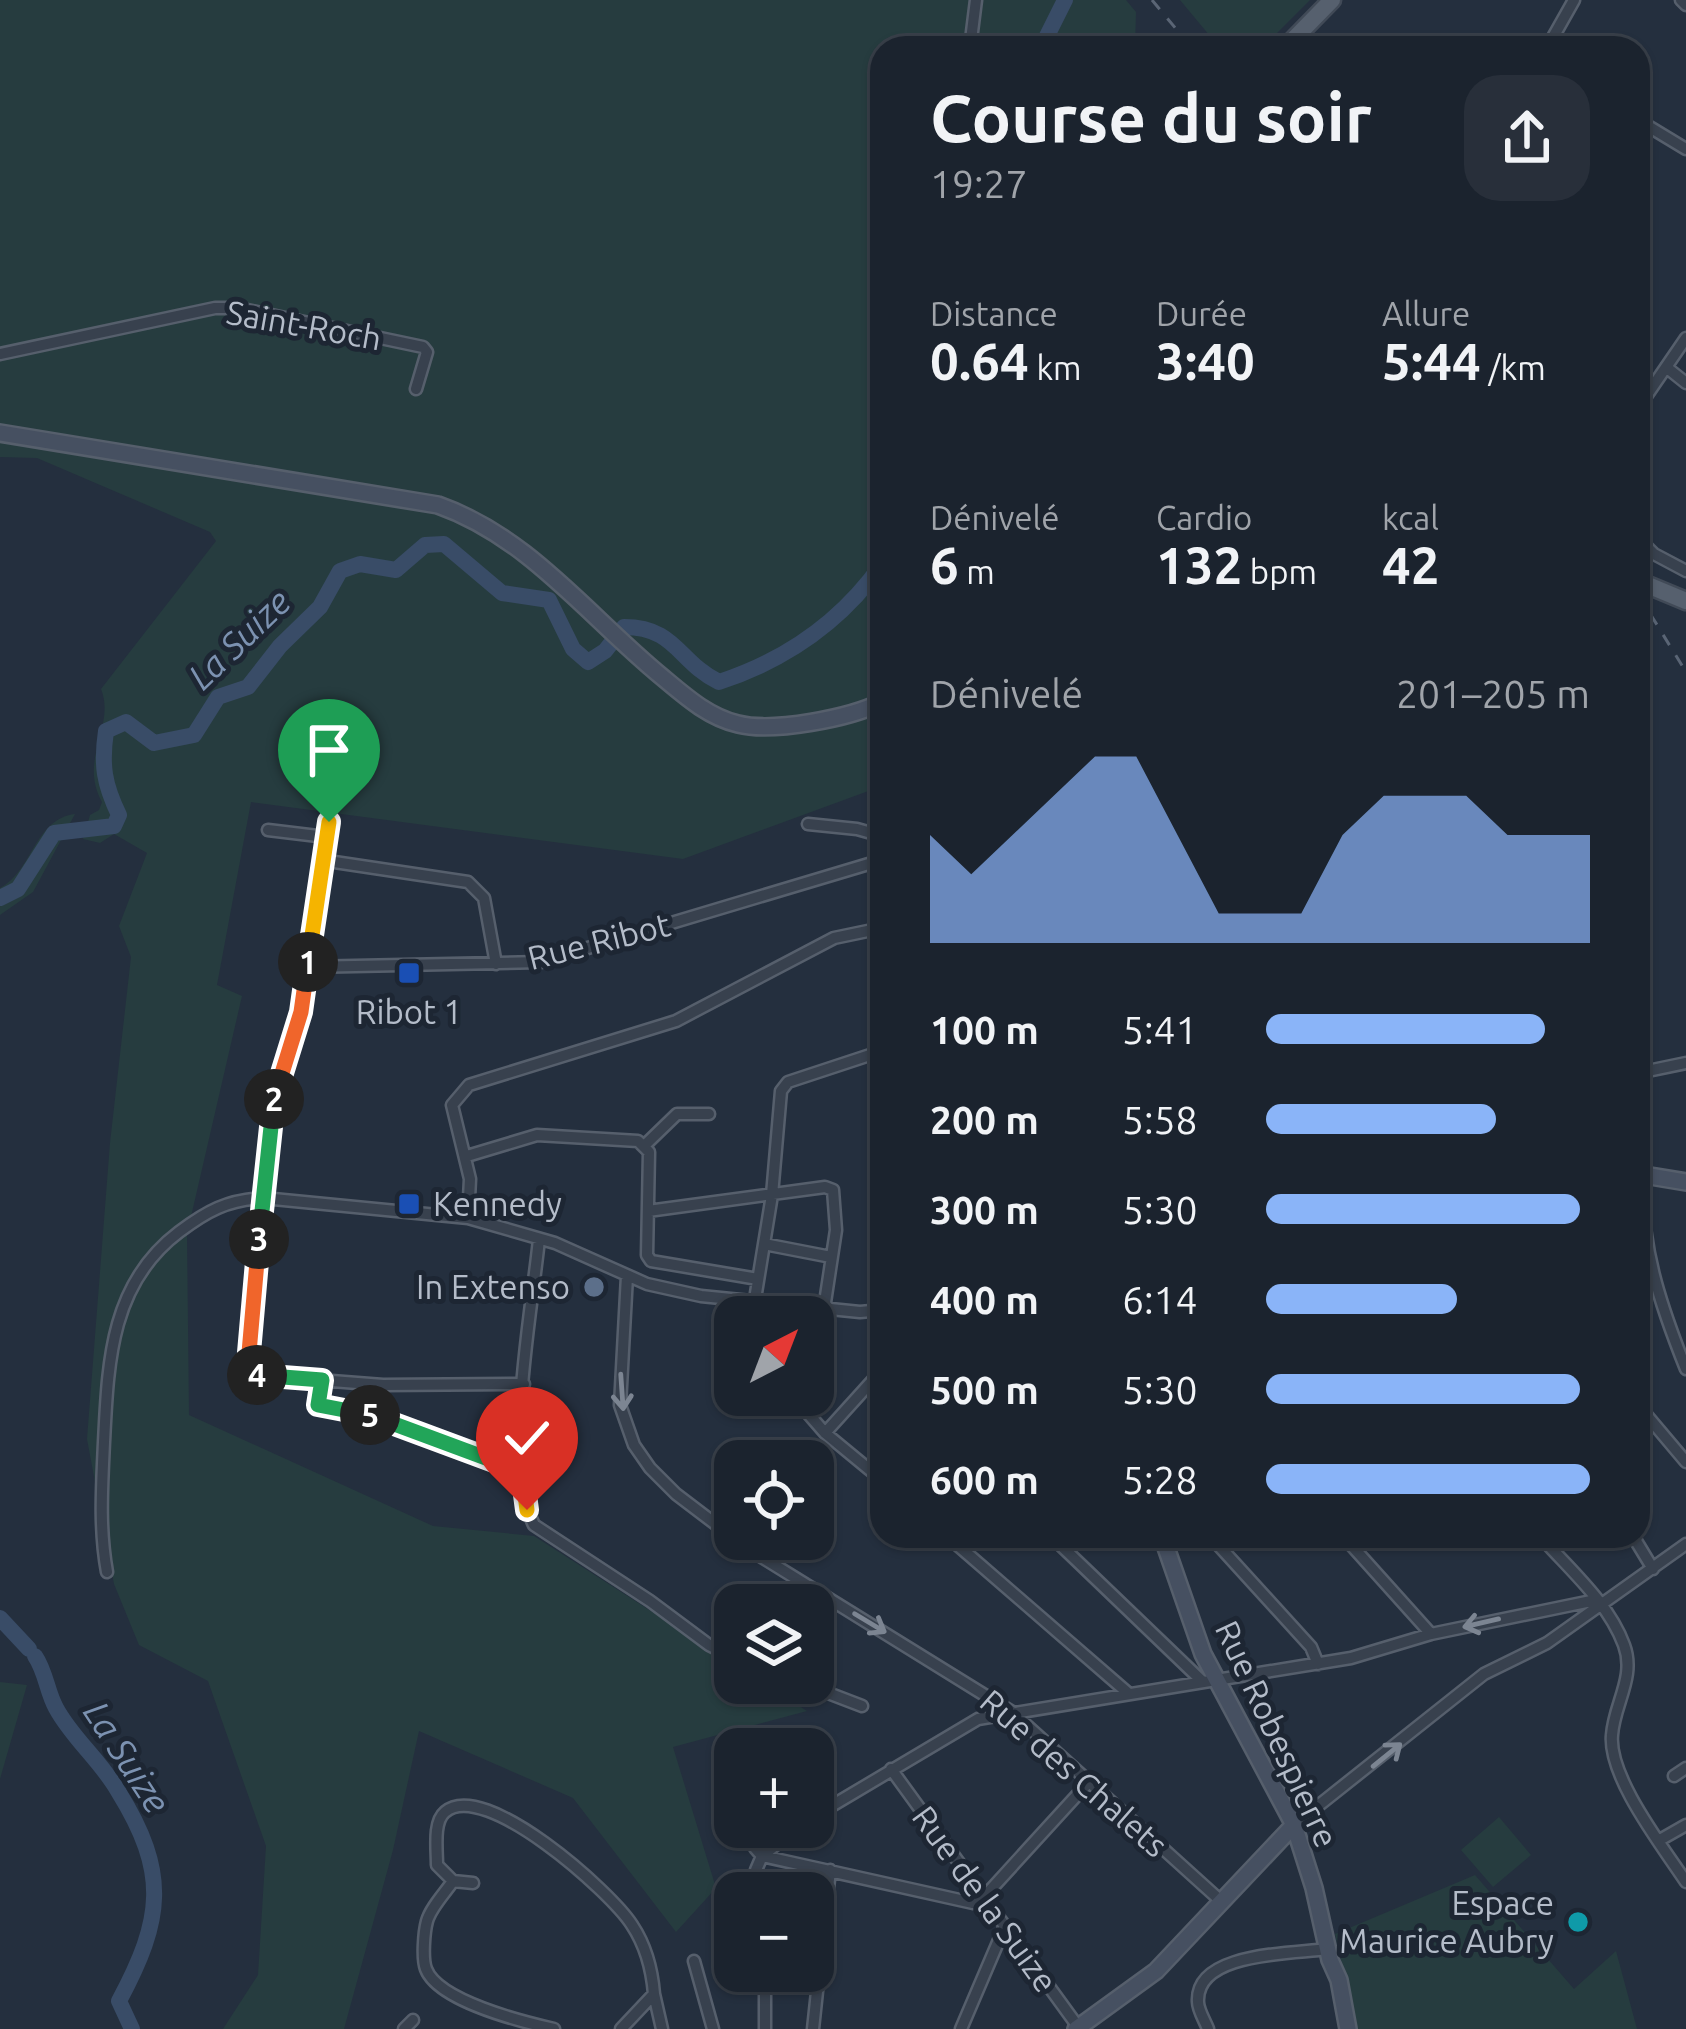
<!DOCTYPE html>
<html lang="fr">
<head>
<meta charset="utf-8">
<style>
  body { margin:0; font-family:Ubuntu,sans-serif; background:#282f3a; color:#f1f3f6; height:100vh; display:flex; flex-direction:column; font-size:45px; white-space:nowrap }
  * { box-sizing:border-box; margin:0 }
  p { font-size:39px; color:#a0a4aa }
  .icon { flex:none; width:66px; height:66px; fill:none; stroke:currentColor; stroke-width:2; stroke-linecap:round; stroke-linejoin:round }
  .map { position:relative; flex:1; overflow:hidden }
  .sheet { position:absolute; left:870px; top:36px; width:780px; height:1512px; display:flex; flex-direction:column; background:#1b232e; border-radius:36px; box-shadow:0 3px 9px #0004,0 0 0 3px #39404a }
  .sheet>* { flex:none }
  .needle { width:78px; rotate:42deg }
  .controls { position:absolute; left:714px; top:1296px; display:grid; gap:24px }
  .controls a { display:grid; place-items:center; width:120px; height:120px; border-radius:24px; background:#1b232e; box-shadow:0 3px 9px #0004,0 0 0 3px #39404a; font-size:60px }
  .pin { position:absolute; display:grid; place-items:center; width:102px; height:102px; color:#fff; margin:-123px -51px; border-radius:50% 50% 50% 0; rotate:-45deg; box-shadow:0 0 12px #0007 }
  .pin .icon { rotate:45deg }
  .km { position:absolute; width:60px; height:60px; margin:-30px; border-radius:50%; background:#222; color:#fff; font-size:33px; line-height:60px; text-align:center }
  .round { display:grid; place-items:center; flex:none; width:126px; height:126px; border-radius:36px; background:#282f3a }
  .head { display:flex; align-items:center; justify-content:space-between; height:204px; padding:0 60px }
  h1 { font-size:66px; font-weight:700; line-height:90px }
  .stats { display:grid; grid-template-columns:repeat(3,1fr); gap:18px; height:204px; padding:12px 60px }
  .stats div { display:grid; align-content:center }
  .stats b { font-size:51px; font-weight:700 }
  .stats small { font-size:33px; font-weight:400 }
  .stats p { font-size:33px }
  .chart { height:336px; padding:24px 60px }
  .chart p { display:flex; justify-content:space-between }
  .chart svg { width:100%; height:216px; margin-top:12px; fill:#8ab4f8; opacity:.7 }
  ul { padding:0 60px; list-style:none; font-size:39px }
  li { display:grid; grid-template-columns:192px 144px 1fr; align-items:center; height:90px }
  li i { height:30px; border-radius:15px; background:#8ab4f8 }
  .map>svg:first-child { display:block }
  .green { fill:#263c3f }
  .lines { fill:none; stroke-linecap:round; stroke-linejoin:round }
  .river { stroke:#394c67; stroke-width:16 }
  .street-casing { stroke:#565f6c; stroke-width:15 }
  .secondary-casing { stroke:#565f6c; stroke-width:20 }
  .primary-casing { stroke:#414a57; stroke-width:21 }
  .street { stroke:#38414e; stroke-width:10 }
  .secondary { stroke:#465061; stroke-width:15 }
  .primary { stroke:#56606e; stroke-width:16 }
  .rail { stroke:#5a6575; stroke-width:3; stroke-dasharray:12 12; stroke-linecap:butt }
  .oneway { stroke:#7c8592 }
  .split-1-casing { stroke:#fff; stroke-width:24 }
  .split-2-casing { stroke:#fff; stroke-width:24 }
  .split-3-casing { stroke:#fff; stroke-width:24 }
  .split-4-casing { stroke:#fff; stroke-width:24 }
  .split-5-casing { stroke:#fff; stroke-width:24 }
  .split-6-casing { stroke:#fff; stroke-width:24 }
  .split-7-casing { stroke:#fff; stroke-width:24 }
  .split-1 { stroke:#f5b400; stroke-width:15 }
  .split-2 { stroke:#f0652b; stroke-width:15 }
  .split-3 { stroke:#22a559; stroke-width:15 }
  .split-4 { stroke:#f0652b; stroke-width:15 }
  .split-5 { stroke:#22a559; stroke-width:15 }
  .split-6 { stroke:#22a559; stroke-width:15 }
  .split-7 { stroke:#f5b400; stroke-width:15 }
  .transit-dot { fill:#1a4fb4; stroke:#1d2633; stroke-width:4.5 }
  .service-dot { fill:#5c6f8a; stroke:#1d2633; stroke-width:4.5 }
  .culture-dot { fill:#0f9aa8; stroke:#1d2633; stroke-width:4.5 }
  .labels { text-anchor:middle; stroke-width:10; stroke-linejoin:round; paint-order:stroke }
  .street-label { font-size:33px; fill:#b4bcc9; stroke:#1d2633 }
  .poi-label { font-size:33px; fill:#b4bcc9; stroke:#1d2633; text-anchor:end }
  .water-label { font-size:36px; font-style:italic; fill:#7c92b1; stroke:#1d2633 }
</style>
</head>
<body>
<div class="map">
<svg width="1686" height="2029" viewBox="0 0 1686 2029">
  <rect width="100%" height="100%" fill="#242f3e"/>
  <!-- green -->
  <path class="green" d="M0,0H1126L1136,12L1135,48H882V786L683,859L251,802L217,985L242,996L187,1234L189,1415L433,1526L534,1536L735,1665V1683H763L807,1711L673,1747L716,1888L676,1932L573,1798L419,1731L393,1850L344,2029H223L258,1975L266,1846L208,1681L139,1645L114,1584L87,1439L110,1143L131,957L119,926L147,853L114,834L100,843L83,839L90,815L99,810L102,802C78,759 116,726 101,689L216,541L210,532L37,458L0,457Z
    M1180,0H1310L1262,48H1214L1210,36Z
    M75,814L33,892L0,915V888C33,871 34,819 75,814Z
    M0,1682L27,1685L0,1779Z
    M1499,1817L1531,1855L1493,1887L1461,1850Z
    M1475,1875L1574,1989L1616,1951L1637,2029H1357L1335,1934Z"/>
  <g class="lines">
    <!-- river -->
    <path class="river" d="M1041,48L1065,0
      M0,898L18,889L54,833L114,826L119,815C104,784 101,765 106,731L126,722L154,743L194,735L218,697L248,687L280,646L320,607L340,571L360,564L396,570L425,545L444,544L502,593L549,600L573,649L588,662L605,651L624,627C676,627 678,662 719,682C786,660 841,622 882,564
      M0,1618L29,1649
      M35,1656C46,1672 47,1692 56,1708C72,1738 101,1761 118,1791C169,1873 163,1919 119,2001L132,2029"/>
    <!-- street casing -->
    <g class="street-casing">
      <path id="street" d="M1681,0L1686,5
        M970,48L976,0
        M1437,48H1523
        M1547,48L1574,0
        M1638,120L1686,149
        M0,354L215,308H238L423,347L427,352L416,389
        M1666,367L1686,383
        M1638,408L1686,338
        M1638,538L1654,554L1686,571
        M329,822L301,1011L271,1109L247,1364L255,1375L383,1385L524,1384
        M808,824L857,829L882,836
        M268,830L326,837
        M321,860L468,882L484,898L496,964
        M307,967L541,962L882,860
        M1638,1073L1686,1063
        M645,1145L677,1114H709
        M467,1156L537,1135L638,1141L649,1152L647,1255L651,1261L758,1279
        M1643,1175C1640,1245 1660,1304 1686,1369
        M648,1211L825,1187L833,1190L836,1230L824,1309
        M468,1218L470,1179L452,1105L469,1085L676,1021L834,938L882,928
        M539,1239C532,1311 502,1463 534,1525L650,1601L709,1645L735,1658
        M764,1244L831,1257
        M627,1276L620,1405L634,1445L650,1468L676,1494L747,1548L1012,1712L1222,1902
        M759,1317L756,1293L772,1195L781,1091L788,1082L882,1051
        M322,1380L318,1405L372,1416L522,1472
        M792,1395L825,1433L882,1480
        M1638,1405L1686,1462
        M825,1433L882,1370
        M947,1536L1128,1693
        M1051,1536L1202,1681
        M1210,1536L1311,1647L1318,1664
        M1343,1536L1431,1634
        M1540,1536C1570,1570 1608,1602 1624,1645C1636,1677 1614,1704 1612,1735C1608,1777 1663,1847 1686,1882
        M1633,1536L1653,1569
        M107,1572C99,1528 102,1487 104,1442C108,1363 110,1284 179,1232C207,1211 227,1200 263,1198L468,1218L555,1243L647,1284L701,1296L860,1312L882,1310
        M802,1683L862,1706
        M891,1769L1079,2028
        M1674,1776L1686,1768
        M813,1817L978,1719L1351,1658L1431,1634L1596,1600
        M1294,1825L1484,1674L1547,1643L1686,1544
        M752,1827L755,1848L762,1856L756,1870V1893
        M798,1827L762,1856L973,1903L984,1897L1089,1782
        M1658,1841L1686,1825
        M453,1881L473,1883
        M694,1961L713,2029
        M765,1971V2029
        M654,1994L662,2029
        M404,2029L413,2020
        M554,2029C523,2022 438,2001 426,1969C422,1959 424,1932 427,1921C431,1907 445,1893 453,1881L437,1865C437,1849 433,1822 445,1812C484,1778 611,1892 632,1925C646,1946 652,1969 654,1994L621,2029
        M813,2029L830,1870
        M961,2029L1005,1926
        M1208,2029C1205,2021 1198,2010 1198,2002C1195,1952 1291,1954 1327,1949"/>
    </g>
    <!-- secondary casing -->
    <g class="secondary-casing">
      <path id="secondary" d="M0,433L438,505C529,537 588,616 661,676C685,696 708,717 738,724C773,733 850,718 882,702
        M1638,1174L1686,1182
        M1162,1536L1203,1654L1294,1825L1314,1888L1330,1960L1339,1980L1348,2029
        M1076,2029L1156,1971L1294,1825"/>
    </g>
    <!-- primary casing -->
    <g class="primary-casing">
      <path id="primary" d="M1285,48L1332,0
        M1638,581L1686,601"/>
    </g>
    <!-- street -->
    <use href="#street" class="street"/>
    <!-- secondary -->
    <use href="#secondary" class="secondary"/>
    <!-- primary -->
    <use href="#primary" class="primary"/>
    <!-- rail -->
    <path class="rail" d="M1152,0L1192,48
      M1638,594L1686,672"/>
  </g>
  <!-- one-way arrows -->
  <defs><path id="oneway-shaft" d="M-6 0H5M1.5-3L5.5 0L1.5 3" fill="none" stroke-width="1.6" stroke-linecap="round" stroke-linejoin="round" transform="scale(3)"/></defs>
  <g class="oneway">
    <use href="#oneway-shaft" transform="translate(622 1392) rotate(86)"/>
    <use href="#oneway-shaft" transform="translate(870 1623) rotate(31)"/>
    <use href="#oneway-shaft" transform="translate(1481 1623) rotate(167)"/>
    <use href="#oneway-shaft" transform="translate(1387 1755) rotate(-39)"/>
  </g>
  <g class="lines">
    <!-- split-1 casing -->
    <g class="split-1-casing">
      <path id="split-1" d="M308,962L329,822"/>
    </g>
    <!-- split-2 casing -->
    <g class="split-2-casing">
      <path id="split-2" d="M274,1099L301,1012L308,962"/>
    </g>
    <!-- split-3 casing -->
    <g class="split-3-casing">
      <path id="split-3" d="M259,1239L274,1099"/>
    </g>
    <!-- split-4 casing -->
    <g class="split-4-casing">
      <path id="split-4" d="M257,1375L248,1364L259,1239"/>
    </g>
    <!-- split-5 casing -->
    <g class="split-5-casing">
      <path id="split-5" d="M257,1375L322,1380L318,1405L370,1415"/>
    </g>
    <!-- split-6 casing -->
    <g class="split-6-casing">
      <path id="split-6" d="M370,1415L502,1464"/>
    </g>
    <!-- split-7 casing -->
    <g class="split-7-casing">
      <path id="split-7" d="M502,1464L522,1472L527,1510"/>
    </g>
    <!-- split-1 -->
    <use href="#split-1" class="split-1"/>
    <!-- split-2 -->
    <use href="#split-2" class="split-2"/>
    <!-- split-3 -->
    <use href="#split-3" class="split-3"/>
    <!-- split-4 -->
    <use href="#split-4" class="split-4"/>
    <!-- split-5 -->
    <use href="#split-5" class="split-5"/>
    <!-- split-6 -->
    <use href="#split-6" class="split-6"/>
    <!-- split-7 -->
    <use href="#split-7" class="split-7"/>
  </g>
  <!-- markers -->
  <g class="transit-dot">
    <rect x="397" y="961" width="24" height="24" rx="6"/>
    <rect x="397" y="1192" width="24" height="24" rx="6"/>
  </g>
  <circle class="service-dot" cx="594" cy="1287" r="12"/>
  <circle class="culture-dot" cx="1578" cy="1922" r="12"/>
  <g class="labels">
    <!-- street labels -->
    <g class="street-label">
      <text transform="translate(304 325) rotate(10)" y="12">Saint-Roch</text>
      <text transform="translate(599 941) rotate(-14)" y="12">Rue Ribot</text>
      <text transform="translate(1277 1734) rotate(65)" y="12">Rue Robespierre</text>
      <text transform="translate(1074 1773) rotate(41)" y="12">Rue des Chalets</text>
      <text transform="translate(985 1899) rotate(54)" y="12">Rue de la Suize</text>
    </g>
    <!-- poi labels -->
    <g class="poi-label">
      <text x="409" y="1024" text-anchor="middle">Ribot 1</text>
      <text x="433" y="1216" text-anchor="start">Kennedy</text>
      <text x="570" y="1299">In Extenso</text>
      <text x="1554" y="1915">Espace<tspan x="1554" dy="38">Maurice Aubry</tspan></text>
    </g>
    <!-- water labels -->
    <g class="water-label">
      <text transform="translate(239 639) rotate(-44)" y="13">La Suize</text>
      <text transform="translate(127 1757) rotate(57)" y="13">La Suize</text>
    </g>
  </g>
</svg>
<div class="controls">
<a><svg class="needle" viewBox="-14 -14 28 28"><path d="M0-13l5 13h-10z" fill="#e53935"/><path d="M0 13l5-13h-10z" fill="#a0a4aa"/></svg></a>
<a><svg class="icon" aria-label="locate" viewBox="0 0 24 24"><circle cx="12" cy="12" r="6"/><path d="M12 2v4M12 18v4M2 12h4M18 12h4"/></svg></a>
<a><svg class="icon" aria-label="layers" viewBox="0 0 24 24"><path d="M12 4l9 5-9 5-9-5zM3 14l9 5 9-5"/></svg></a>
<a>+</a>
<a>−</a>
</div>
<div class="pin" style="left:329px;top:822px;background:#1e9e55"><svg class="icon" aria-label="arrive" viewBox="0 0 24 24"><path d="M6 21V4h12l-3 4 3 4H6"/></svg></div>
<div class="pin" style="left:527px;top:1510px;background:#d93025"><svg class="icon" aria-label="check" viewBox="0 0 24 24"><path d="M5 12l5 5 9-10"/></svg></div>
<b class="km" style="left:308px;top:962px">1</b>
<b class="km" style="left:274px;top:1099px">2</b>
<b class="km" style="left:259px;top:1239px">3</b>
<b class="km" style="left:257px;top:1375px">4</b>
<b class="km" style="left:370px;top:1415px">5</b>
<section class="sheet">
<div class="head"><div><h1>Course du soir</h1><p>19:27</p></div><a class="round"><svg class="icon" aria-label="share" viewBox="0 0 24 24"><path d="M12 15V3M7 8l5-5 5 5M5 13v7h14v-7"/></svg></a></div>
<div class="stats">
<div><p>Distance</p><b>0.64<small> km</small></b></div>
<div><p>Durée</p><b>3:40</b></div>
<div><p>Allure</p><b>5:44<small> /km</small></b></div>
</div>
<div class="stats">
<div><p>Dénivelé</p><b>6<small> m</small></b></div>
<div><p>Cardio</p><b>132<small> bpm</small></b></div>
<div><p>kcal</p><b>42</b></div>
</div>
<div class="chart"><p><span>Dénivelé</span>201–205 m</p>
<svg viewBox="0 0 160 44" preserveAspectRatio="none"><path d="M0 44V22L10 30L20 22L30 14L40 6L50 6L60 22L70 38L80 38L90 38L100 22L110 14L120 14L130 14L140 22L150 22L160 22V44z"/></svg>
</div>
<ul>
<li><b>100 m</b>5:41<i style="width:86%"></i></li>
<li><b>200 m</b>5:58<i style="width:71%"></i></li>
<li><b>300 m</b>5:30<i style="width:97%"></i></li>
<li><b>400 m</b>6:14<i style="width:59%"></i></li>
<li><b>500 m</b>5:30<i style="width:97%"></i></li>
<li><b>600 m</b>5:28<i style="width:100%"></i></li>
</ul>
</section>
</div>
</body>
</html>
